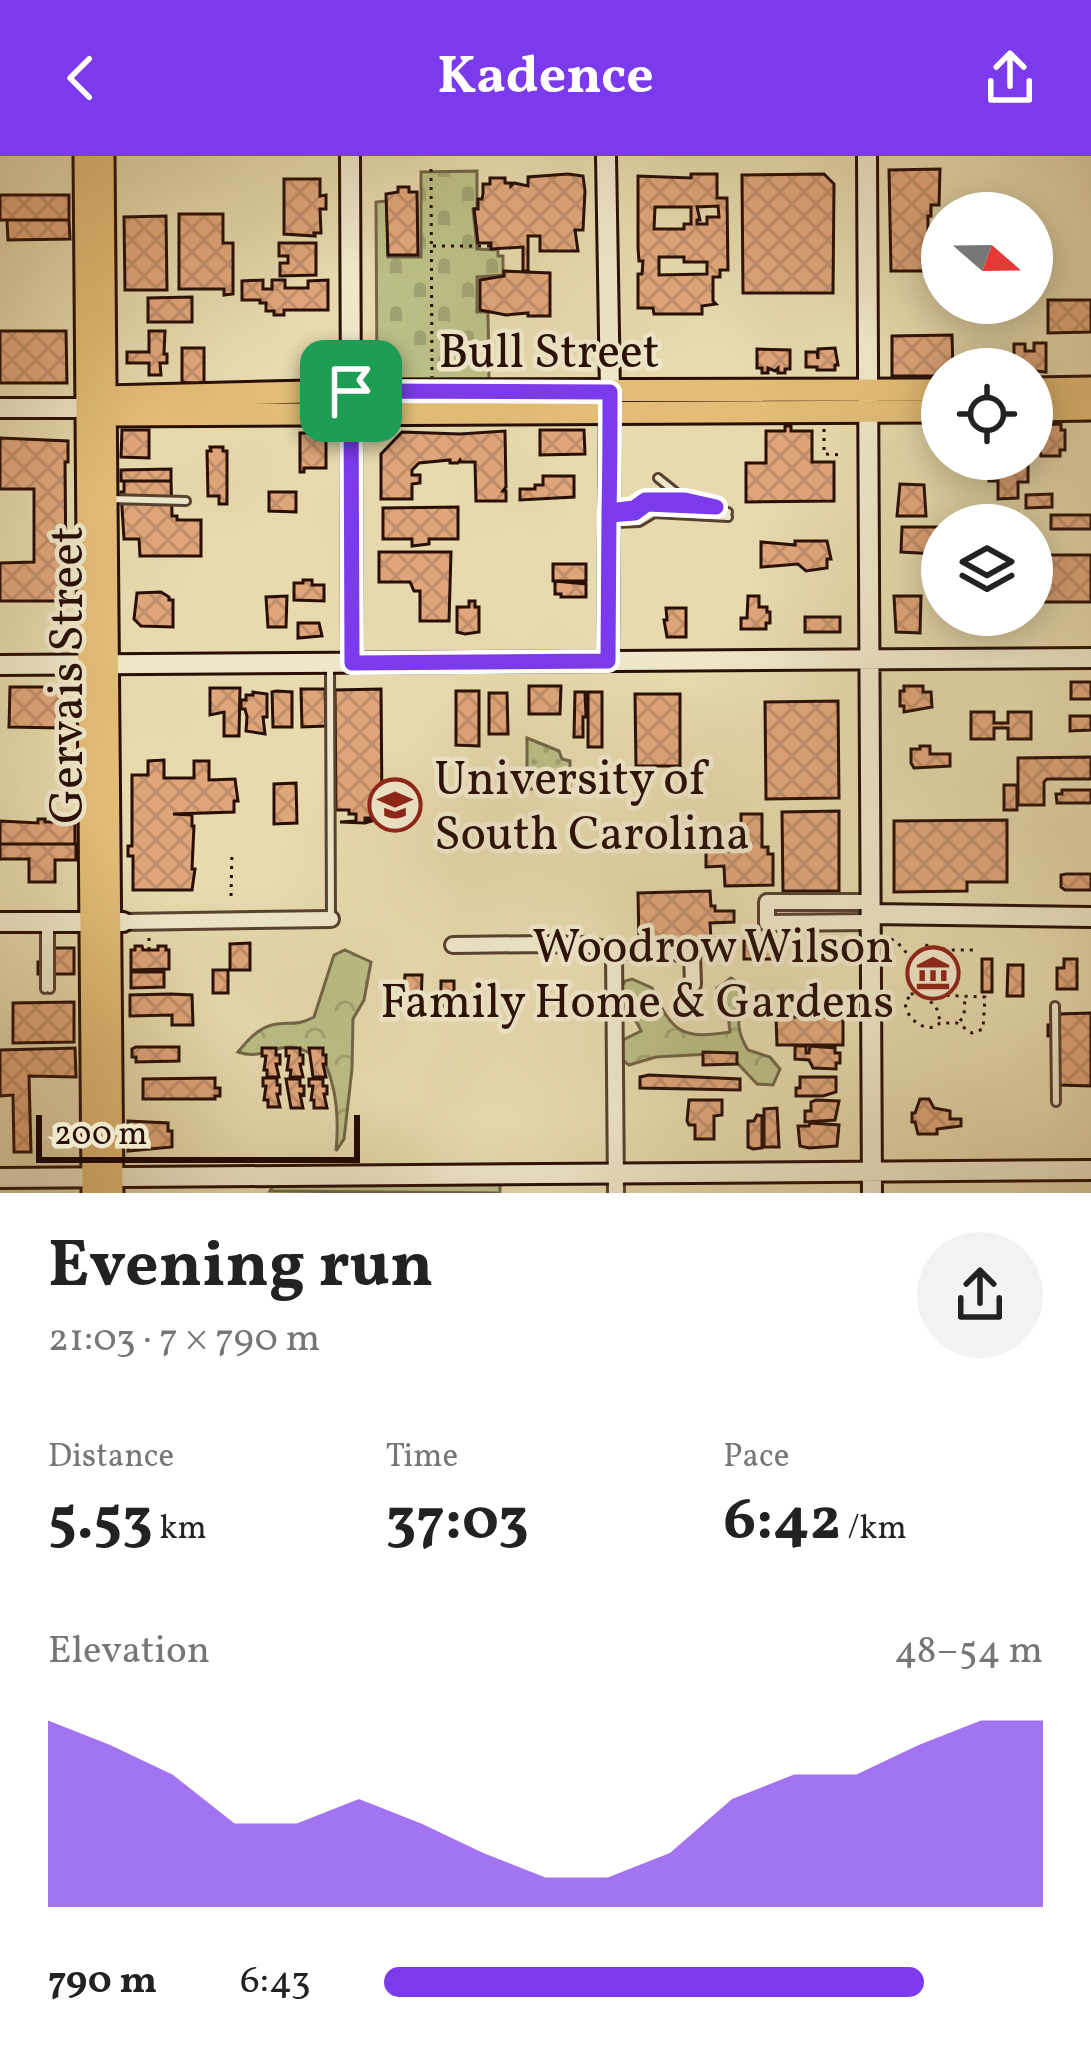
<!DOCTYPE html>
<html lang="en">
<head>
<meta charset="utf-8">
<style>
  body { margin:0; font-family:Vollkorn,serif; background:#f2f2f2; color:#222; height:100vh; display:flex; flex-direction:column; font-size:45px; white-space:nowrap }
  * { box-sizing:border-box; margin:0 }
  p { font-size:39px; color:#767676 }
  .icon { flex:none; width:66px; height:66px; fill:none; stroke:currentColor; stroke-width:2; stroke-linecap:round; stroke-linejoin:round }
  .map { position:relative; height:1037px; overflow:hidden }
  .side { display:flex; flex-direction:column; background:#fff; flex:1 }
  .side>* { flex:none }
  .needle { width:78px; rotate:110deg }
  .buttons { position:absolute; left:921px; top:36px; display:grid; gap:24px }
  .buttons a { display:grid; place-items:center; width:132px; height:132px; border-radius:50%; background:#fff; box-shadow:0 6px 30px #0003; font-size:60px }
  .scale { position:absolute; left:36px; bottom:30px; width:324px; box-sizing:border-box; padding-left:12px; border:6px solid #280e05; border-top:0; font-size:33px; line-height:42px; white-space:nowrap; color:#280e05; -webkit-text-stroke:9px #efe7ca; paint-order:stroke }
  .pin { position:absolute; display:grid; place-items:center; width:102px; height:102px; color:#fff; margin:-51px; border-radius:24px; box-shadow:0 6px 18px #0006 }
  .round { display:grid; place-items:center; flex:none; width:126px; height:126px; border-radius:63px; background:#f2f2f2 }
  .headline { display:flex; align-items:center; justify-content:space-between; height:204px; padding:0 48px }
  h1 { font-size:66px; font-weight:700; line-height:90px }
  .stats { display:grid; grid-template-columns:repeat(3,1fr); gap:18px; height:204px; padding:12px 48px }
  .stats div { display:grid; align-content:center }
  .stats b { font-size:60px; font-weight:700 }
  .stats small { font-size:33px; font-weight:400 }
  .stats p { font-size:33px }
  .chart { height:336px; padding:24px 48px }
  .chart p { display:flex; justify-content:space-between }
  .chart svg { width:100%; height:216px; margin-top:12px; fill:#7c3aed; opacity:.7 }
  ul { padding:0 48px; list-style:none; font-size:39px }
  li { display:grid; grid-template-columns:192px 144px 1fr; align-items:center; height:90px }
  li i { height:30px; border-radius:15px; background:#7c3aed }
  header { display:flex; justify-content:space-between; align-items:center; height:156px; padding:0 48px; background:#7c3aed; color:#fff; font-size:54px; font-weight:700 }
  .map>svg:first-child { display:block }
  .grass { fill:url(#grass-dots); stroke:#726646; stroke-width:3 }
  .forest { fill:url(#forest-crowns); stroke:#726646; stroke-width:3 }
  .cemetery { fill:url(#cemetery-stones); stroke:#726646; stroke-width:3 }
  .building { fill:url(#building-cross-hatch); stroke:#280e05; stroke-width:3; fill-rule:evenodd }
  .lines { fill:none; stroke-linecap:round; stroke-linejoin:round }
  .lane-casing { stroke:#58412f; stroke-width:12 }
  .street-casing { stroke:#58412f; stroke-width:20 }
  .secondary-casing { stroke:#280e05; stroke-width:24 }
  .primary-casing { stroke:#280e05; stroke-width:27 }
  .path { stroke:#280e05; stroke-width:3; stroke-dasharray:3 6; stroke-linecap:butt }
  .lane { stroke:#efe7ca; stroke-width:6 }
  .street { stroke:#efe7ca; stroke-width:14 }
  .secondary { stroke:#efe7ca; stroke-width:18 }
  .primary { stroke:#e3bd77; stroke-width:21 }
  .route-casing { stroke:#fff; stroke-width:24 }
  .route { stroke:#7c3aed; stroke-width:15 }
  .labels { text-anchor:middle; stroke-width:9; stroke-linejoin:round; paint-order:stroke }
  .street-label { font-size:48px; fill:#280e05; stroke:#efe7ca }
  .poi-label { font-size:48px; fill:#280e05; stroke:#efe7ca; text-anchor:start }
</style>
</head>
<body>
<header><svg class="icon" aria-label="back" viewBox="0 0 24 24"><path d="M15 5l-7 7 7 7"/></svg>Kadence<svg class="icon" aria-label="share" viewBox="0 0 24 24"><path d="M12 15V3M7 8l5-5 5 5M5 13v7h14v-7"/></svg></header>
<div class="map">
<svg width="1091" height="1037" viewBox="0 0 1091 1037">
  <defs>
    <pattern id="grass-dots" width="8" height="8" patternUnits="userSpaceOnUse" patternTransform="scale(3)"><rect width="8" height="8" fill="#bbbe86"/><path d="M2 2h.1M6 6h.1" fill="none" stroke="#a1a272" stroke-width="1.8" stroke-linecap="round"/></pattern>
    <pattern id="forest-crowns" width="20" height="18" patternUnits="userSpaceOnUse" patternTransform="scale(3)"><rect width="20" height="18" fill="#bbbe86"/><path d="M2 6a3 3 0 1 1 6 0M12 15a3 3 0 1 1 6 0" fill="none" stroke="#a1a272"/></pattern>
    <pattern id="cemetery-stones" width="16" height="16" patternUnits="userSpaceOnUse" patternTransform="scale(3)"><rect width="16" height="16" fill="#bbbe86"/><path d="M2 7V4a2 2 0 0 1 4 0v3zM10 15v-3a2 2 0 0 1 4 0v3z" fill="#a1a272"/></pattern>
    <pattern id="building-cross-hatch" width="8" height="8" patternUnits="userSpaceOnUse" patternTransform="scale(3)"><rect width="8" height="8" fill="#e0a67b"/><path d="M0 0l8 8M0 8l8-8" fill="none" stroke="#c08e69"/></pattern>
  </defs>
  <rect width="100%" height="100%" fill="#e6daae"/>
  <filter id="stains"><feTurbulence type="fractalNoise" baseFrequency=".00167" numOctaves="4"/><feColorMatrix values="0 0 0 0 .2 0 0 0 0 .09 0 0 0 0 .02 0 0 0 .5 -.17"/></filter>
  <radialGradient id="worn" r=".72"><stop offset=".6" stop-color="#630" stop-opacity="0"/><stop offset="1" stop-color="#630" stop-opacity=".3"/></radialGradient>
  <!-- grass -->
  <path class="grass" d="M527,582L559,595L562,603L570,605V633H527Z
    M496,1027L500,1029V1037L270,1035L274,1028Z"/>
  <!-- forest -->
  <path class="forest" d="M345,794L371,806L364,844L353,863L352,913L344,983L336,995C339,964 337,931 323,903C313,899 302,892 292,891C271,890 261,904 238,896C247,885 257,873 272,869C289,865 296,871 314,861L334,799Z
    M731,822L744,830C741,858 732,868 748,894L770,901L780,913L773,929L757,928L728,897L656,901L629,909L620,902L623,884L641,875C635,859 623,853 618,836L625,825L632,823L652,832C672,876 681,884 730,876L727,848L717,840V832Z"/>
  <!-- cemetery -->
  <path class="cemetery" d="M477,15V52L473,53L477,93L498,94V100H503V119L477,121V156H488L489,223L377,224L376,46L387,45L388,101H421V16Z"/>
  <!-- building -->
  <path class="building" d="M940,13L939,49H931V60H928V88H942V115H891L889,14Z
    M568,18L583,20L585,35L583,74H575L578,95H540V80H528V115H523V91L491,93V87H478L474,53H478V43H482L483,38V28H490V22H505V27H511V30L514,27L528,30V21Z
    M691,18H717V42H727L728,114H720V121H713V145L716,148L702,150V158H654L653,152H638V118H642L643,105H639L638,92V20L691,22ZM718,50L719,61H707V68H697V64H700L697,51ZM655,51H691V68H684V73H654ZM659,101H684V106H707V118L659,119Z
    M824,18L834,28L833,137H743L742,19Z
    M284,23H320V40L326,39V53H320L321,77H314L315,80L284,78Z
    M398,31H409V36H417L418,99H388L386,38L398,36Z
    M0,39H69V64H0Z
    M179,58H223V87H233V138L224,139V133H179Z
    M166,60L167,134H125L124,61Z
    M7,64H69L70,83L8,84Z
    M279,87H316V119L280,120V107H288V100H279Z
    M504,115L550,117V160H528V157L506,159L480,154V124L504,120Z
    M263,124V133H272V124H285V132H308V125L328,124V154H284V159H274V155H266V147H260V144H242V125Z
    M192,141V166H148V142Z
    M1048,144H1091V176L1048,177Z
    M0,175H66L67,227H0Z
    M149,175H165L164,198H167V207H160L161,219H149V207H127V196H149Z
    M952,179L953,213H942V220H892V180Z
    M1034,187H1046V216L1014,213V188H1025V195H1034Z
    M182,192H204V229L182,226Z
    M835,192L838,209H835V214H817V211H806V196H817L818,203V193Z
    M757,193L790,194V213H785V217H778V212L775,215L768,212V217H762V212H757Z
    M1061,268V274H1065V294H1060V300H1041L1040,294H1032V275H1039L1038,269Z
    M785,270H791V275H812V306H834V345L746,346V307H766V275H785Z
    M122,274H149V302L121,301Z
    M540,274H584L585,298L540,299Z
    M505,275L506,331L503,335H506V345H476L475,306H461L460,304L458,307H450V304L419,307L412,314V319H420V327L412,328V343H381V298L402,276L460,278Z
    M300,277H326V312H304V316H300Z
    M0,282L68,285V306H65L66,418H68L69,439H57V445H0V407L34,406V333H0Z
    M210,291H223V295H227V348H219V340H208L207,295H211Z
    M997,303H1019V308H1028V326H1018V342L998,343V325H989L988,310H997Z
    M171,313V325H121V314Z
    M543,320H574V341L520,344V333H535V329H543Z
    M124,325H171L172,360H177V364H201V400H140L139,383H124L121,336H124Z
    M900,328L924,329L926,360H897Z
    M269,336H296V356L269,355Z
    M1052,338V351L1026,352V339Z
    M458,351V383H429V388L412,390V383H383V352Z
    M1051,359H1091V373H1051Z
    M902,371H938L937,398L901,396Z
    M795,385H827L831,403H827V412L806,415L798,408L761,411V386L795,389Z
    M379,396H451L449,465H420V435H414L410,426H379Z
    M1032,399H1091V446H1032Z
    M553,408H586V425H553Z
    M303,424H312V429H324V445L294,444V427H303Z
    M555,425L586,428V441H561V438H555Z
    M137,437L161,436L169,441V444H173V471L141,470L134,463Z
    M287,440L286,471H268L266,441Z
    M748,440H759V451H767V456H770V467H766V473H741V462H747Z
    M894,440H921L920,477L896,476Z
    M469,445H475V451H479V476L465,478L457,476V451H469Z
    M666,452H686V481H667L664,464H667Z
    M805,461H840V476H805Z
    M298,467H319L322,480L298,482Z
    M1071,526H1091V543H1071Z
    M529,530H561L560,558H529Z
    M904,530H923V536H931L932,551L904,556V550H900V535H904Z
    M10,531H61V572L9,571Z
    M210,532H240L239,580H224V556L210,559Z
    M301,533H325L326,570L302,571Z
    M381,533L382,653H373V662H365V664L382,662L365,667L340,666L356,665V658H349V654H336L335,534Z
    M276,535L292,536V571H273L272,536Z
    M456,535H479V590L456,589Z
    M253,536L267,538V561H263L265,578L246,575L247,561L245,553H241V544H246V539H253Z
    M575,536H585L586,561H583V581H574Z
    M588,536H602V591H588Z
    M489,537H507L508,578H489Z
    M635,538H680V610H636Z
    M838,545L839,642L766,643L765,546Z
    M971,556H994V567H1008V556H1031V583H1008V572H994V583H971Z
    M1070,560H1091V574L1070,575Z
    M920,590H930V598H950V610L914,612L911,607V593H920Z
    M1091,601V623H1047L1044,626V649H1018V602Z
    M164,604V622H194V605H209V624L235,623L238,645H234V656L173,658L192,659V670H194L192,713H195L192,734H133V700H128V690H132V619H148V605Z
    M296,627L297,667L274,668V628Z
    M1004,629H1017V654H1004Z
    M1062,634H1091V647H1057L1056,638H1062Z
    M839,655V735H783L782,656Z
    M741,658H762V691H768V698H773V729L725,730L724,710L706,711V692H724V695H734V691H741Z
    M57,662H65V667H75V688H0V665L38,667V663H45V666H57Z
    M1007,664V726H967V735L894,736V665Z
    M0,688H76V704H55V726H29V703H0Z
    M1066,718H1091V734H1065L1061,731V719Z
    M710,735L711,750H715V755H734V766L710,767L711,783L715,782V787H639L638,737Z
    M755,784V787L772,786V803H744V785Z
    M250,787V814H230V788Z
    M135,790H142L143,794H158V790H166V794H169V813L131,814V794H135Z
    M53,792H74V818H38V806H53Z
    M982,803H992V836H982Z
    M1064,803H1077V833H1057V812H1064Z
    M931,804L949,805V830L918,834L919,809Z
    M1008,809H1023V840H1007Z
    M213,814H228V837H213Z
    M131,816H164V831L131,832Z
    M405,819H422L421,850L403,849Z
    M441,825H454V850H441Z
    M171,838L192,839L193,869H172V859L130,860V839Z
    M74,846V886L13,887V847Z
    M817,856H825V861H843V889H777L776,861H817Z
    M1091,857V930L1059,929V880H1048V869H1059V858Z
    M795,890H806V897H809L810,890L835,892V897H840V907H836V913L813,912L809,904L795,903Z
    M136,891H179V905L136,906V901H132V893Z
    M75,892L76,921L29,920L31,996H14L13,939L0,940V894Z
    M262,892H276V899H280V908H276L279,921H267V914H264L266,900H262Z
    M286,892H300V899H303V908H300L303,921H290L291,914H287L289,900H286Z
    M309,892H323V899H326V908H323L326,921H313Z
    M703,896L737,897V908L703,909Z
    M649,919L740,923V934L640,932V921Z
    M800,921H836V936L823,940H796V932H800Z
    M215,922V932H220V940H215V943H143V923Z
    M263,922H277V929H280V938H277L280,951H268V944H264L266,930H263Z
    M286,923H300V930H304V939L300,938L303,952H291Z
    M309,923H323V930H327V938H324L327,952H314V944H311L313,930H309Z
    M920,943H929L934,952L950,955V963H961V970L937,973V978H918L915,966H912V957H915Z
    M689,944H722V959L714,960V983H695V969H689L687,965Z
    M816,944L839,945L835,964L805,966V955H811V946Z
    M777,952L779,991H764V953Z
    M757,959L762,960V992L753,993L748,991V965H754Z
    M128,965L168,967V975H172V991L128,995V986H130Z
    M810,967L839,969L837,990L809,992L800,990L798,970H809Z"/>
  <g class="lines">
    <!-- lane casing -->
    <g class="lane-casing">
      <path id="lane" d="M658,322L684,343
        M109,343L186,345
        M614,355L634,352L645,344H685
        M696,355L728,356
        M614,359L635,357L647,348L716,351
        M620,363C636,361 646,354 659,354
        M614,367L639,366L654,357L728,361
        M330,511L331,762
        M45,833V770
        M50,833V770
        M1055,850L1056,946"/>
    </g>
    <!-- street casing -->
    <g class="street-casing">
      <path id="street" d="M871,746H767V767L871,766
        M123,766L331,763
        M453,789L544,788L587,789L614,795H662L692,798L693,828
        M614,795L616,1037"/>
    </g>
    <!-- secondary casing -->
    <g class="secondary-casing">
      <path id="secondary" d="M350,0L352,507
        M606,0L610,237L608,505
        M867,0L872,1037
        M0,252H87
        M0,509L1091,502
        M871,758L1091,761
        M0,766H123
        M0,1022L1091,1014"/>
    </g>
    <!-- primary casing -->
    <g class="primary-casing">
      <path id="primary" d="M85,0L93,1037
        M103,0L112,1037
        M1032,233L1091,232
        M93,249L105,241L351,235L942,234
        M94,254L106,259L942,255
        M1032,254L1091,253"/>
    </g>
    <!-- path -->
    <path class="path" d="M431,13L432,221
      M433,90H491
      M824,273V298L844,299
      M231,740L232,695
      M891,783L897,786L912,803V838L985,841L983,873L972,877L957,867H940L935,871C920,874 906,861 905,846L912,838
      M149,794V779
      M913,802L925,789L948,794H974
      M923,840L936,850L940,865
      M960,865L964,860L965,841"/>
    <!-- lane -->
    <use href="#lane" class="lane"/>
    <!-- street -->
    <use href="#street" class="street"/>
    <!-- secondary -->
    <use href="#secondary" class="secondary"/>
    <!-- primary -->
    <use href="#primary" class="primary"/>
  </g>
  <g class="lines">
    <!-- route casing -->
    <g class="route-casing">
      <path id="route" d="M351,235L352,507L608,505L609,355L634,352L645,344H685L716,351L647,348L635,357L609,359V355C610,315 610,276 610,236L351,235"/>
    </g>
    <!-- route -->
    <use href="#route" class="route"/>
  </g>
  <!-- icons -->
  <defs>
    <g id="university-ring" transform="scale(2.7)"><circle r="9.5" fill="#efe7ca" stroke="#8f2418" stroke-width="1.5"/><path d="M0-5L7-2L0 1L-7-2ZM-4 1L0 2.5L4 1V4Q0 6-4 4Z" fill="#8f2418"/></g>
    <g id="museum-ring" transform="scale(2.7)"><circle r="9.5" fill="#efe7ca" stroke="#8f2418" stroke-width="1.5"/><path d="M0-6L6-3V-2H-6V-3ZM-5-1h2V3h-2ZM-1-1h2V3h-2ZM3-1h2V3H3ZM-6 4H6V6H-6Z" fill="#8f2418"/></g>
  </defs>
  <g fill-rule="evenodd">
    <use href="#university-ring" x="395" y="649"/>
    <use href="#museum-ring" x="933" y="817"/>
  </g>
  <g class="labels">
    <!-- street labels -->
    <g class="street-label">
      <text x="549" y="211">Bull Street</text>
      <text transform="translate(65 519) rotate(-90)" y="17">Gervais Street</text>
    </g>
    <!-- poi labels -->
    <g class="poi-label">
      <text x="434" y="638">University of<tspan x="434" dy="55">South Carolina</tspan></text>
      <text x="894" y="806" text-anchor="end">Woodrow Wilson<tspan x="894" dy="55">Family Home &amp; Gardens</tspan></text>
    </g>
  </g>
  <rect width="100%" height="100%" filter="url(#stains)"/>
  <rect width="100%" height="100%" fill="url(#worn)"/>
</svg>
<div class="buttons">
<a><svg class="needle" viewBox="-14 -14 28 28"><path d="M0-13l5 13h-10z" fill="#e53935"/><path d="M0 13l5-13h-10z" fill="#767676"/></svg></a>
<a><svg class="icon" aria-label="locate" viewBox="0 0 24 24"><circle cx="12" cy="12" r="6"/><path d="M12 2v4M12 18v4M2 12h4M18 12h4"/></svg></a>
<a><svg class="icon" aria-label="layers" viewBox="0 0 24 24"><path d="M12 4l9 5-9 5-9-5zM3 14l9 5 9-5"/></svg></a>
</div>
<div class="scale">200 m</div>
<div class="pin" style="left:351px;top:235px;background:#1e9e55"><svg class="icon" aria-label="arrive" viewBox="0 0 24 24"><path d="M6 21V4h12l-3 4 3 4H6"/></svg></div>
</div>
<section class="side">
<div class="headline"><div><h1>Evening run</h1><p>21:03 · 7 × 790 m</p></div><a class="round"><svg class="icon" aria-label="share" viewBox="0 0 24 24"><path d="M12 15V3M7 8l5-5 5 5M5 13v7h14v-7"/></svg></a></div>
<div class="stats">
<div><p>Distance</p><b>5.53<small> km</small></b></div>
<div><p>Time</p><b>37:03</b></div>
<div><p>Pace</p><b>6:42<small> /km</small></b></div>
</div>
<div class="chart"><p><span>Elevation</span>48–54 m</p>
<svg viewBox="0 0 160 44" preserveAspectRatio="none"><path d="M0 44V6L10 11L20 17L30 27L40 27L50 22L60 27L70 33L80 38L90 38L100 33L110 22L120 17L130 17L140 11L150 6L160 6V44z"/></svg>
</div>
<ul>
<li><b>790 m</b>6:43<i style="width:82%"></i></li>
</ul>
</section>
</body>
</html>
